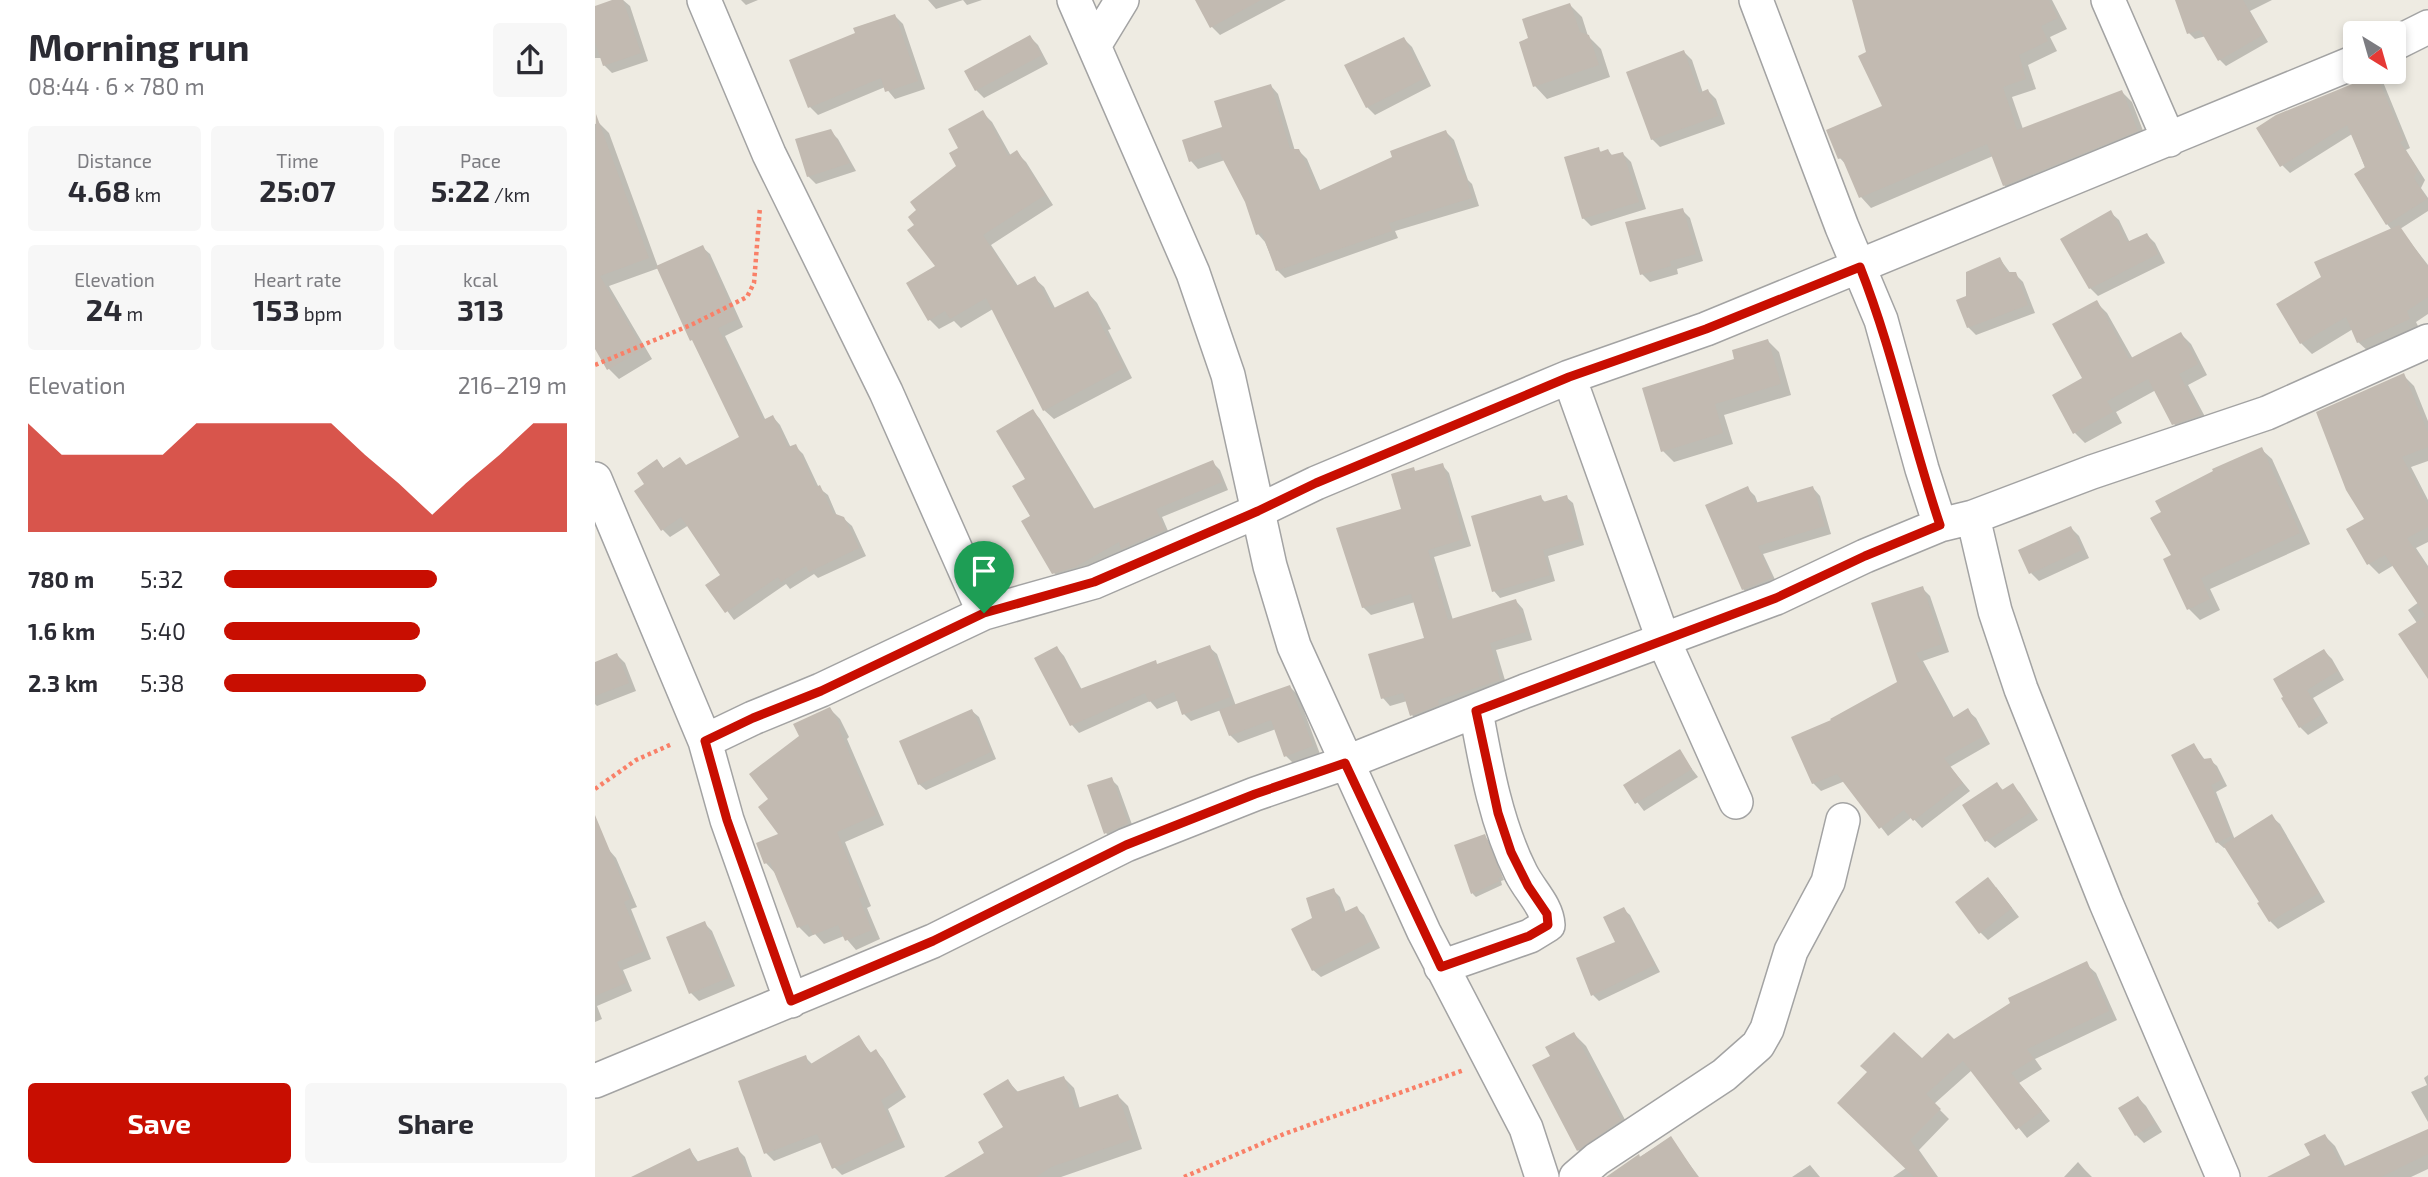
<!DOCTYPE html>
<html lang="en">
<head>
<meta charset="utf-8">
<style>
  body { margin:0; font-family:"Exo 2",sans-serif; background:#f7f7f7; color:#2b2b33; height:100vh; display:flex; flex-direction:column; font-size:26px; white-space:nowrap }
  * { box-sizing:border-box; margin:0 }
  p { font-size:23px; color:#7c7c81 }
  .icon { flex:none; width:38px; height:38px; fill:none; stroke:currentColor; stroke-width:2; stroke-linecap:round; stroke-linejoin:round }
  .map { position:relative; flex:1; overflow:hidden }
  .sheet { display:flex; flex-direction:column; background:#fff; width:595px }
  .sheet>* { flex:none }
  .needle { width:46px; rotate:143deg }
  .tools { position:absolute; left:1748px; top:21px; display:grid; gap:14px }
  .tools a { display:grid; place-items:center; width:63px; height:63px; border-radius:7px; background:#fff; box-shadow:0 4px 10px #0003; font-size:35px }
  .pin { position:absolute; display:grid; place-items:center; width:60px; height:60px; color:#fff; margin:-72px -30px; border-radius:50% 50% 50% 0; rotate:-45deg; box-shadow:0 0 7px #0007 }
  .pin .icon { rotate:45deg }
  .round { display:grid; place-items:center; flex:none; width:74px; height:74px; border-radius:7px; background:#f7f7f7 }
  .headline { display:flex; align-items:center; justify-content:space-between; height:119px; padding:0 28px }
  h1 { font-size:38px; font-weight:700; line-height:52px }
  .figures { display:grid; grid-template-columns:repeat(3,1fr); gap:10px; height:119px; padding:7px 28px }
  .figures div { display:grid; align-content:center; border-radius:7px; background:#f7f7f7; text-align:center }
  .figures b { font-size:30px; font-weight:700 }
  .figures small { font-size:19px; font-weight:400 }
  .figures p { font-size:19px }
  .chart { height:196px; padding:14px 28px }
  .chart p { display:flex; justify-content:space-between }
  .chart svg { width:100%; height:126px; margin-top:7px; fill:#c80e01; opacity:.7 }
  .primary-button { display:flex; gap:14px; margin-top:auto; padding:14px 28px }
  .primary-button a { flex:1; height:80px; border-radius:7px; background:#c80e01; color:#fff; font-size:28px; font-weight:700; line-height:80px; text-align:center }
  .primary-button a+a { background:#f7f7f7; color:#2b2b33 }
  ul { padding:0 28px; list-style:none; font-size:23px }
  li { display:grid; grid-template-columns:112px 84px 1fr; align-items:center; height:52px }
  li i { height:18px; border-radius:9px; background:#c80e01 }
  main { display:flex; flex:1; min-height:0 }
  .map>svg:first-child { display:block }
  .shadow { fill:#0003 }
  .building { fill:#c2bab1 }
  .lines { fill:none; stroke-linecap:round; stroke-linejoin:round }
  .minor-casing { stroke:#a3a3a3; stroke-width:36 }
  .path { stroke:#f98068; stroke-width:4.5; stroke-dasharray:3.5 3.5; stroke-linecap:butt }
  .minor { stroke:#fff; stroke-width:33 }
  .route-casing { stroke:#fff; stroke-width:14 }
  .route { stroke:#c80e01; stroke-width:9 }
</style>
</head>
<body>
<main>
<section class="sheet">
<div class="headline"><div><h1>Morning run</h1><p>08:44 · 6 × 780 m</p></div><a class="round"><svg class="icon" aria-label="share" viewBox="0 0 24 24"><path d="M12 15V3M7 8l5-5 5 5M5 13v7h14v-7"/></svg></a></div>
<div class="figures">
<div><p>Distance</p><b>4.68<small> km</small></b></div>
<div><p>Time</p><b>25:07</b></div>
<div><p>Pace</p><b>5:22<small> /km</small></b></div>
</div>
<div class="figures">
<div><p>Elevation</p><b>24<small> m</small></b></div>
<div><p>Heart rate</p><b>153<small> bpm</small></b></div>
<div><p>kcal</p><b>313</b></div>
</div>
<div class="chart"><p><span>Elevation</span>216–219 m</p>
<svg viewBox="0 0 160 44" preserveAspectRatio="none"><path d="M0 44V6L10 17L20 17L30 17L40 17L50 6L60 6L70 6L80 6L90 6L100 17L110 27L120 38L130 27L140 17L150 6L160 6V44z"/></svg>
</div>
<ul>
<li><b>780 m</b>5:32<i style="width:62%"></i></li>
<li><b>1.6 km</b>5:40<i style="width:57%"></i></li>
<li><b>2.3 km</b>5:38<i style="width:59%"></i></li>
</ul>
<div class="primary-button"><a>Save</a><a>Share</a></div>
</section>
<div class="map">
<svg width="1833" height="1177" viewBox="0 0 1833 1177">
  <rect width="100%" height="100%" fill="#eeebe2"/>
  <!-- shadow -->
  <path class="shadow" d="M22,0H28L35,6L53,61L17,73L9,65L7,58H0V8Z
    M146,0H163L151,5Z
    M333,0H387L372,5L368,0L341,9Z
    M616,0H691L625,35L617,27L605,6Z
    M1258,0H1457L1472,29L1455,37L1462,51L1433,65L1441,89L1417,97L1428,129L1527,92L1537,102L1552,141L1419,195L1409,185L1398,156L1276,208L1266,197L1253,167L1245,158L1290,107Z
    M1582,0H1677L1655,11L1673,42L1631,66L1625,60L1611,36L1600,39L1594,33Z
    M975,5L987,17L993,36L1006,49L1015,77L952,99L940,86L926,43L936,39Z
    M300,16L308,24L330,89L300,99L290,87L223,115L215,107Z
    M435,37L443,45L453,64L389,98L381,90Z
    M809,39L817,47L836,86L780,115L772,107Z
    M1089,52L1097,60L1108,93L1113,91L1121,99L1130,124L1065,147L1057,139Z
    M1778,72L1786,77L1815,148L1811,150L1830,180L1826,188L1833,198V211L1805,229L1833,265V314L1821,322L1825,330L1774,352L1763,342L1758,329L1717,354L1706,343L1728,278L1797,230L1792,224L1757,134L1695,173L1687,165Z
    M676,86L683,94L700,151H704L712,159L726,192L851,132L859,140L873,180L877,184L884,206L800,231L803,238L690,278L682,270L670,242L663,234L652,202L630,160L603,169L596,161L629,128Z
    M387,112L397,122L416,156L422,153L431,162L458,205L396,245L423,286L439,278L449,287L461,310L493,293L502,303L516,329L513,330L537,378L459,419L449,410L398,309L366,328L359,321L344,329L334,319L342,267L321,225L363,166L365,148Z
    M4,123L14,133L63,267L107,247L115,254L148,327L130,336L171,421L178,417L185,425L196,448L200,446L208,454L224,488L233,495L242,516L248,518L257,526L271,556L223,578L219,574L195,589L191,584L139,620L113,585L128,575L94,525L75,537L68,530L52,484L62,461L70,470L92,466L146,437L64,268L14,286L57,359L24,379L14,369L0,345V124Z
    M235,131L243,139L261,171L221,184L213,176Z
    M1003,149L1007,153L1013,151L1018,156L1028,154L1036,162L1051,209L996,226L988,218Z
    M1087,210L1095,218L1108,261L1082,269L1083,274L1055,282L1047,274Z
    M1516,213L1524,220L1535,243L1552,235L1560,243L1570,263L1503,296L1495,288Z
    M1405,259L1416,274H1420L1428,282L1440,313L1381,335L1373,327V298Z
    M1501,302L1512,313L1538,359L1586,334L1596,344L1612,375L1593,385L1615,426L1589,434L1579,424L1561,390L1521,412L1527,423L1490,443L1480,433Z
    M1173,341L1184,352L1196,395L1129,415L1138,444L1079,462L1068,451L1049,389L1141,360Z
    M1809,376L1819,386L1833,421V461L1816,467L1833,500V542L1821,548L1833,566V671L1822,623L1813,610L1824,602L1799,565L1784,574L1774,564L1771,519Z
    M438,411L445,419L500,510L618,463L625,470L633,490L567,517L576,538L535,556L530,550L488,574L467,580L459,573L437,516L432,480Z
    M1666,449L1677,459L1715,544L1615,589L1625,610L1605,620L1594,609L1578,556Z
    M847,465L854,473L876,546L839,557L858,620L921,601L928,609L937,640L901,650L912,687L824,723L817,715L812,701L795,706L788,698L831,639L820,602L776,615L768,607L808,510L818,469L822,473Z
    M1152,488L1160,496L1163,504L1218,488L1225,496L1236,534L1168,554L1183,586L1156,596L1148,589Z
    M945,497L951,503L971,497L978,503L989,545L953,556L960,581L905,598L899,591L878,517Z
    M1476,528L1484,536L1494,558L1444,581L1436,573Z
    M1327,588L1335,596L1354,652L1328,661L1359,718L1373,711L1381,718L1395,744L1355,767L1375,791L1327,828L1317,817L1293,836L1250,781L1226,791L1218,783L1238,721L1304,683Z
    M614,647L622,654L641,706L695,687L703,695L725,754L699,764L691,756L681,729L643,743L635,735L626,710L596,721L589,714L584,700L562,709L555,701L484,733L477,725L462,648L469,656L487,690Z
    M1729,651L1737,659L1749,680L1718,698L1733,723L1713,735L1705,727L1688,699Z
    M22,655L30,663L41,691L2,706L0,704V664Z
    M235,709L245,719L254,737L252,739L289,825L250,842L276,906L272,908L285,939L261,950L249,936L229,944L220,934L214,937L204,927L180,873L171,863L186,835L176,800L207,736Z
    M377,711L384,717L401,759L331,790L324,784Z
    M1599,745L1610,760H1615L1622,766L1632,786L1621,792L1640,840L1677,817L1685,824L1730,902L1683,929L1675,921L1667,903L1632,847L1629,848L1622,842Z
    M1084,752L1103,777L1049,811L1030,786Z
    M516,779L523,786L539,830L518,840L511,833Z
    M1402,784L1409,791L1417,785L1425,793L1443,820L1400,848L1392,841Z
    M889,836L893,840L909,880L906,881L907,885L881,897L878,894L861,846Z
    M14,850L21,858L42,907L36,909L56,959L28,970L37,991L2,1006L7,1019L0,1022V856Z
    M1401,887L1424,917L1393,940L1385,932Z
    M738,890L745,897L751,913L761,908L769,915L785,948L726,977L718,970L720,919Z
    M1028,909L1035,915L1065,972L1004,1001L998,995L1023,943Z
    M109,923L117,931L140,986L104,1001L96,993Z
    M1491,964L1501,973L1522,1020L1440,1059L1447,1069L1424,1083L1455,1121L1432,1138L1377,1070L1339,1104L1354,1119L1324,1150L1343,1177H1298L1311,1168L1245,1103L1327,1060Z
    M979,1034L991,1046L1037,1133L995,1162L983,1150L957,1057Z
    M264,1038L277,1054L281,1051L288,1059L311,1097L293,1109L310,1147L247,1175L239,1167L227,1142L179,1161L171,1153L210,1057L218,1065Z
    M1833,1075V1122L1816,1092L1832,1085L1829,1078Z
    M469,1078L479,1088L485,1109L523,1096L533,1106L547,1149L466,1177H402L410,1128L413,1081L424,1093Z
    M1543,1098L1551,1106L1567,1132L1549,1143L1541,1135Z
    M1833,1131V1169L1816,1177H1702L1730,1136L1740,1146L1751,1168Z
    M1075,1138L1104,1177H1013Z
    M142,1149L150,1157L157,1177H40L95,1150L104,1163Z
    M1483,1162L1490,1170L1497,1177H1469Z
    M1215,1165L1225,1177H1197Z"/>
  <!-- building -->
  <path class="building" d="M17,0H28L46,53L8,66L0,42V6Z
    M600,0H666L615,28Z
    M1257,0H1454L1463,18L1446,26L1453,41L1424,55L1431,79L1408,87L1422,130L1527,90L1543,131L1408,186L1392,144L1264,198L1247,158L1243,159L1231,130L1287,106L1263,56L1271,52Z
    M1580,0H1648L1668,35L1623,61L1605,30L1592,34Z
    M975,3L985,32L994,35L1004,65L938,87L924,42L933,38L927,19Z
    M300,14L323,81L290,92L286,78L213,108L194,60L260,33L258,28Z
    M435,35L447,55L380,91L369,71Z
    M809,37L830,78L771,108L749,65Z
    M1089,50L1104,93L1113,89L1123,116L1056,140L1031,72Z
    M1776,72H1780L1809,140L1805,142L1823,170L1819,178L1832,199L1791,225L1759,174L1770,167L1752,125L1685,167L1661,128L1681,115L1767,80Z
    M676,84L695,149H704L723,191L797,157L795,151L851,130L868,175L870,174L877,198L794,223L797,231L681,271L667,233L661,235L650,202L624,152L594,162L587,140L627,127L619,101Z
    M388,110L413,156L422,150L450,195L388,235L421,286L440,276L457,309L493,291L507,319L504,321L529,368L448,411L391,298L355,319L350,311L333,321L311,283L340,266L312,230L319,225L313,217L321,210L315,202L361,166L354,153L363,148L353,129Z
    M1,114L54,258L5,276L48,349L12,370L0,349Z
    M236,129L255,163L212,177L200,139Z
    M1004,147L1005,152L1013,149L1016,155L1028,152L1044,202L987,219L969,157Z
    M1088,208L1101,254L1075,261L1076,266L1045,275L1030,222Z
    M1516,210L1532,242L1552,233L1563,254L1494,289L1465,239Z
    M1804,225L1833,267V297L1812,311L1815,319L1762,343L1751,317L1705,344L1681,304L1726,277L1719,262Z
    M108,245L142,319L123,328L168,420L178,415L193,447L201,444L221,487L225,485L238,513L249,517L264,548L214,572L211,566L186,582L183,577L130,613L110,585L125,575L86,517L66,531L39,491L49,484L42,473L62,459L68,468L85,457L91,465L144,437L97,340L95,341L61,266Z
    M1405,257L1412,272H1421L1433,305L1372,328L1361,300L1371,296V272Z
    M1502,300L1534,359L1586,332L1603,364L1584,374L1606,415L1577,425L1553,379L1512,401L1518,412L1478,434L1457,395L1487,378L1457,324Z
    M1173,339L1186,384L1120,404L1128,433L1066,452L1047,388L1139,359L1137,350Z
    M1809,373L1833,433V447L1807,457L1833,506V527L1812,538L1833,569V679L1803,634L1831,616L1790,555L1772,565L1751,529L1769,519L1751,490L1721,412Z
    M438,409L498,509L618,460L627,482L561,509L570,530L526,549L524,542L480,567L457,574L426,521L435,516L417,486L430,479L401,431Z
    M1667,447L1705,533L1606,578L1615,599L1592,610L1568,559L1576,555L1555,518L1566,512L1560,501L1618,471L1617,469Z
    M848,463L869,539L833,550L853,620L921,599L931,632L895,643L905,680L843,700L844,705L815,716L808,693L786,699L773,654L829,638L816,594L767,608L741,528L806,509L796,474L819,467L820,471Z
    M1153,486L1160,503L1218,486L1230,526L1163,546L1177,578L1147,590L1110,505Z
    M946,495L948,502L972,495L984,539L948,550L955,575L897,592L876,516Z
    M1476,526L1487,550L1434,574L1423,550Z
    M1328,586L1347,644L1321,653L1357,718L1373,708L1389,736L1349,758L1368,783L1318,821L1309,810L1284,829L1242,774L1217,784L1196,737L1236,720L1235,719L1302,682L1276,603Z
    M615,645L635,697L587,715L579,692L554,702L550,693L475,726L439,658L462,646L485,689L561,660L562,664Z
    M1729,649L1743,671L1712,690L1726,715L1704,728L1686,698L1688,697L1678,679Z
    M22,653L34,683L0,696V662Z
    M695,685L718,746L689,757L676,720L634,736L624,710Z
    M235,707L246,727L244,729L281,815L242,832L268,897L264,898L277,930L250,941L243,925L218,935L213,924L202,928L175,862L169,864L161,843L183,834L163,807L173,799L154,774L204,736L198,724Z
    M377,709L396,752L323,785L304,741Z
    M1599,743L1608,759L1616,758L1627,780L1616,785L1636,836L1621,843L1576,755Z
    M1085,749L1097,769L1040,804L1028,785Z
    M517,777L533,823L509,834L492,785Z
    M1402,782L1407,790L1418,783L1436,812L1390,842L1367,805Z
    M1677,814L1724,893L1674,922L1662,903L1664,902L1628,845Z
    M0,815L35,899L29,902L49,951L22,962L31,983L0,996Z
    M890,834L907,877L903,878L905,881L876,894L859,845Z
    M1393,877L1417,908L1384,934L1360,902Z
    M739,888L747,913L762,906L779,940L717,971L696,929L717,918L711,898Z
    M1029,907L1060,965L996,996L981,958L1020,942L1008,917Z
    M110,921L133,978L94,994L71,937Z
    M1492,961L1514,1011L1432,1049L1439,1059L1416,1073L1447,1111L1421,1130L1368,1061L1331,1094L1346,1109L1315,1140L1342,1177H1319L1242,1103L1272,1072L1265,1066L1299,1032L1327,1058L1353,1033L1359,1039L1415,1003L1413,998Z
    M979,1032L1026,1120L982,1151L937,1065L955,1056L950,1047Z
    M264,1035L275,1053L281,1049L305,1089L286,1100L303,1139L237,1169L222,1134L169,1154L143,1081L211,1055L214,1065Z
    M469,1076L480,1109L523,1094L538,1139L456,1167L441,1177H349L389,1153L383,1142L408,1127L388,1094L413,1079L421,1092Z
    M1543,1096L1560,1123L1540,1136L1523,1108Z
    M1833,1129V1154L1786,1177H1672L1715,1155L1709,1144L1730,1134L1747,1167Z
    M1076,1136L1103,1177H1011L1044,1154L1045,1157Z
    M143,1147L154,1177H36L95,1148L101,1162Z"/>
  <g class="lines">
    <!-- minor casing -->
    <g class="minor-casing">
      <path id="minor" d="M109,0L174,154L291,392L389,613
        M479,0L598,273L633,375L675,566L699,646L829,932L931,1128L947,1177
        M1161,0L1247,227L1286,320L1327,469L1345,525
        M1513,0L1574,140
        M1799,44L1833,27
        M499,46L527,0
        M974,377L1068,639L1141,802
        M0,479L110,741
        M1378,517L1400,611L1426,689L1511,903L1628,1177
        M846,967L935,936L953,925C952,906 935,891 926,873C901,823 891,766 881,711
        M196,1001L132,820L110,741L158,718L226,690L389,613L499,582L663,511L721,483L974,377L1111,329L1760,62
        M0,1081L338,941L531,845L660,794L750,763L930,691L1181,598L1270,556L1345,525L1378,517L1497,472L1672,413L1833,341
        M981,1177L1002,1159L1129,1075L1163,1045L1172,1029L1196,951L1233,882L1248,820"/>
    </g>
    <!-- path -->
    <path class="path" d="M0,365L98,324L152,297L159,283L165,207
      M0,789L41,760L77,744
      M589,1177L689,1134L869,1070"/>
    <!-- minor -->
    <use href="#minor" class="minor"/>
  </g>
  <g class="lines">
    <!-- route casing -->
    <g class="route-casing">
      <path id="route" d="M1265,267C1298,351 1316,439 1345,525L1270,556L1181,598L881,711L903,813L916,852L933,886L952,914L953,925L934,936L846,967L750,763L660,794L531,845L338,941L196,1001L132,820L110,741L158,718L226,691L389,613L499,582L663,511L721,483L974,377L1111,329Z"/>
    </g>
    <!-- route -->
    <use href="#route" class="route"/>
  </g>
</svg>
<div class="tools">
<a><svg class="needle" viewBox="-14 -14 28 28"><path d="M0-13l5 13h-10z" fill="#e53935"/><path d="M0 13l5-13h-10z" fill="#7c7c81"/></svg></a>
</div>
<div class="pin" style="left:389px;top:613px;background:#1e9e55"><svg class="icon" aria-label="arrive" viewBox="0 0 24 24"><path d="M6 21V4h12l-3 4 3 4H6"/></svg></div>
</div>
</main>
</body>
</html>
